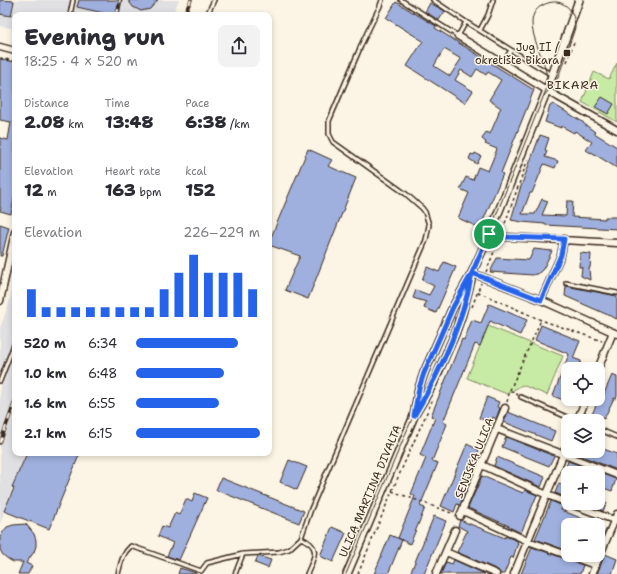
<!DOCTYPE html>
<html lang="en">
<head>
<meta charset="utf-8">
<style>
  body { margin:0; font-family:"Shantell Sans",sans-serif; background:#f2f2f3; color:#2b2b33; height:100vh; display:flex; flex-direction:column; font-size:15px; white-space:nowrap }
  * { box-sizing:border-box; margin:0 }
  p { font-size:13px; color:#7c7c81 }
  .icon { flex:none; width:22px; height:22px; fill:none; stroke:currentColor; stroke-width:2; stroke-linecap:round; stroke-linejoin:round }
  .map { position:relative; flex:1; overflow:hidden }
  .side { position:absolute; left:12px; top:12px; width:260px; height:444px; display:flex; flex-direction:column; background:#fff; border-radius:8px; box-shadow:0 2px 6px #0003 }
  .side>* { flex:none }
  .tools { position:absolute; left:561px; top:362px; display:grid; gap:8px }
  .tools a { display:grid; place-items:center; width:44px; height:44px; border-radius:8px; background:#fff; box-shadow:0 2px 6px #0003; font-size:20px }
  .pin { position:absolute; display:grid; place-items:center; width:34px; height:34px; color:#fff; margin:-17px; border:2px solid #fff; border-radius:50%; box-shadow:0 1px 4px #0007 }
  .round { display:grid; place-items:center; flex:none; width:42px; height:42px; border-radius:8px; background:#f2f2f3 }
  .head { display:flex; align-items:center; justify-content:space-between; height:68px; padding:0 12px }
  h1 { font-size:22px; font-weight:800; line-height:30px }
  .metrics { display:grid; grid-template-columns:repeat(3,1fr); gap:6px; height:68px; padding:4px 12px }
  .metrics div { display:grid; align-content:center }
  .metrics b { font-size:17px; font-weight:800 }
  .metrics small { font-size:11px; font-weight:400 }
  .metrics p { font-size:11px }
  .chart { height:112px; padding:8px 12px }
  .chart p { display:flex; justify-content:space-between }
  .chart svg { width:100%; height:72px; margin-top:4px; stroke:#2563eb; stroke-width:6 }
  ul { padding:0 12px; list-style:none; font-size:13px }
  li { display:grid; grid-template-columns:64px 48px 1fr; align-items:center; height:30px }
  li i { height:10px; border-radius:5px; background:#2563eb }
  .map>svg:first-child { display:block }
  .built { fill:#e0e0e3 }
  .green { fill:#c7eba4; stroke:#818a61 }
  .building { fill:#9fb0df; stroke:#3b2a1e; fill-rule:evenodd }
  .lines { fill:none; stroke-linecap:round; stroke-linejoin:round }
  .service-casing { stroke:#3b2a1e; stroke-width:6 }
  .minor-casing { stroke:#3b2a1e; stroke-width:9 }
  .tertiary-casing { stroke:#3b2a1e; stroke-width:10 }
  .path { stroke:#3b2a1e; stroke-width:1.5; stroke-dasharray:3 3; stroke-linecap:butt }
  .service { stroke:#fcf5e5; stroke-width:3 }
  .minor { stroke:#fcf5e5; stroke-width:6 }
  .tertiary { stroke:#fcf5e5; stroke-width:7 }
  .tram { stroke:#3b2a1e; stroke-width:1 }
  .rail-casing { stroke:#3b2a1e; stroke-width:3.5 }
  .rail { stroke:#fcf5e5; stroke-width:2; stroke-dasharray:6; stroke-linecap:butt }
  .route-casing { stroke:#fff; stroke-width:8 }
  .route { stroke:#2563eb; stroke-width:5 }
  .poi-dot { fill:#3b2a1e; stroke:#fcf5e5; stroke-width:1.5 }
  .labels { text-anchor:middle; stroke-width:3; stroke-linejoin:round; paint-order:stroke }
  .poi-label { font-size:11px; fill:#3b2a1e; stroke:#fcf5e5; text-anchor:end }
  .street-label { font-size:11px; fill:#3b2a1e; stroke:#fcf5e5 }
  .neighbourhood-label { font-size:12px; letter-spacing:1px; fill:#3b2a1e; stroke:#fcf5e5 }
</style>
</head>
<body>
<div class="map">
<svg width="617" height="574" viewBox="0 0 617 574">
  <rect width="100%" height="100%" fill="#fcf5e5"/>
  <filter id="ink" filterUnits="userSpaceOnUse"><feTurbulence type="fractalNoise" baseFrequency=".025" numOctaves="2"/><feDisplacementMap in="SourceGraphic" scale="8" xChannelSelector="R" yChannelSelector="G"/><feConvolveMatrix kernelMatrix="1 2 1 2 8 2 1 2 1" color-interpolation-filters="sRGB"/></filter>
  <g filter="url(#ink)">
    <!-- built -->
    <path class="built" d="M0,0H179L172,15H15V29L0,26Z
      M15,277V453H26L12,487L0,525V328L9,303Z"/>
    <!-- green -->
    <path class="green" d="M617,63V122L582,102L594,72L609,79Z
      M488,326L563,356L547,395L522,385L507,394L467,378Z"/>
    <!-- building -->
    <path class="building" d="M0,0L14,1L11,16L0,14Z
      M79,0H122L119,15H112L77,7Z
      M128,0H158L150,9L141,11L133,7Z
      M396,2L436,26L435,28L534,90L501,173L503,174L480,228L458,218L469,193L460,189L466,177L473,180L478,167L488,171L497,149L485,144L486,142L482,139L486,132L490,134L499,113L498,112L501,108L489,100L501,80L488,72L486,75L477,69L472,77L461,70L455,80L473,91L465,103L407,66L423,41L386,18ZM444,49L461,59L450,76L434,66Z
      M430,3L445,11L439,20L425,12Z
      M0,59L15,62V194L11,214L0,211L1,208L0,207V138L8,140L11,122L0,120Z
      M602,97L614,104L608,114L595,107Z
      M553,104L583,122V123L595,132L594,133L617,147V168L591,152V153L586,150L592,142L575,131L574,133L561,126V128L545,122L550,106Z
      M540,135L549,138L545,150L547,151L545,157L558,161L555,168L544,164L532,193H530L522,214H535L542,199L548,201L542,215L566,216L567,201H573L572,217L605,219V217H617V229L545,225V224L522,222L511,220L520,189Z
      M308,149L332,160L328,166L356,178L308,299L285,290L300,256L269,245V242Z
      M475,153L481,156L477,164L469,159L471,154L474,155Z
      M0,224L9,227L2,256H0Z
      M534,249L552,251L543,269L539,273L533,275L490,272L497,258L529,260Z
      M580,253L591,254L590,268H589L590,280L581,276L582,267H579Z
      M444,262L456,267L436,313L424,308L426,302L413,298L416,290L429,295L434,286L422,280L427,267L439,272Z
      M566,286L617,296V319L565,296Z
      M489,304L527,320L520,335L490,321L480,346L475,344L443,422L447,424L432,461L438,463L420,506L425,508L410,544L398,538L415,496L411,494L426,458L420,455L435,418L431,416L462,339L464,340L472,320L481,323Z
      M541,325L580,341L573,358L581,361L578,369H568V394L566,401L553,396L569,354L535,340Z
      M612,375L617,377V396L616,399L614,398L604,419L592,414L601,395L603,396Z
      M487,397L499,402L497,407L500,408L496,419L493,417L491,423L479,418Z
      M508,412L555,431L551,441L504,422Z
      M506,437L554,456L549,466L502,447Z
      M467,444L479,450L470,471L473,473L460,505L457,504L454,512L441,506Z
      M598,447L617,454V470L579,455L580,451H598Z
      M27,453H80L49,529L4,511L14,488L12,487Z
      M497,457L545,477L541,487L494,466Z
      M289,460L307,467L297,490L280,482Z
      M568,461L616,479L612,491L598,486V473H564Z
      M482,476L523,493L525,490L537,495L521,533L509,527V526L468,508Z
      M221,478L304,511L299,523L216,490Z
      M559,483L568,487V498L555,493Z
      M195,493L207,498L179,560L167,556L173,543L158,536L162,526L168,528L175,513L179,515L186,499L192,502Z
      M598,499L607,503L603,511L581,503H598Z
      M551,501L563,506L561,510L598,525H568V551L535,539Z
      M434,516L446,521L431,557L424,574H410Z
      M460,520L505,538V536L518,541L517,543H518L513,558L511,557L504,574H500L498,570L457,552L467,531L458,526Z
      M26,524L34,534L36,540V546L34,552L26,563L32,566L28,574H18L23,562H13L8,559L3,555L0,550V537L3,532L7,527L13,525Z
      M332,527L346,533L333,562L320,556Z
      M390,535L402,540L388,574H374Z
      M532,547L583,565L580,574H521Z
      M605,554L617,559L612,574H597Z
      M258,556L271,560L268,568L255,563Z
      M454,560L485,574H441L446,562L452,564Z
      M180,568L196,573V574H178Z"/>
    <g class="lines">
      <!-- service casing -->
      <g class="service-casing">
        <path id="service" d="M401,0L458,36L466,22L511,50L503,63
          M433,0L466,22
          M70,15L73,0
          M207,15L214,0
          M480,30L488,15L493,0
          M511,50L552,75
          M566,283L617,293
          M0,381L15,342
          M521,397L576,421
          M598,429L617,437
          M301,538C322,547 314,557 307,574
          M118,574C121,563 122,554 131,546L201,571L207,563L243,554L279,552L289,549L301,538L311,509L426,240L429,225L425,212L422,208L406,194L333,142L329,134V121L363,41L380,6L382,0
          M235,574L243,554"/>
      </g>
      <!-- minor casing -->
      <g class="minor-casing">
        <path id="minor" d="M458,36L558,97L617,130
          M0,47L15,51
          M489,234L507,237L617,243
          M472,273L541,300L617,334
          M541,300L561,255L564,239
          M0,301L15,232
          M598,369L613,332
          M577,421L586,399
          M497,429L617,475
          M482,465L547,495L568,503
          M568,503L614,520
          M463,511L528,541L595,565
          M460,516L505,408
          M446,552L496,574
          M436,574L455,530
          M514,574L568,443
          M592,574L617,514"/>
      </g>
      <!-- tertiary casing -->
      <g class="tertiary-casing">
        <path id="tertiary" d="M414,416L419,388L424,373L453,307L472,273L491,231L547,90L579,0
          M347,574L414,416L433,384L455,334L462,314L472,276"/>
      </g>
      <!-- path -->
      <path class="path" d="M0,58L15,61
        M567,62L574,42
        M503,229L528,159
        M486,272L498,242
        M478,292L541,320L602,341
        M472,307L481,283
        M511,391L518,395
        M507,402L510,390L541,320
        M392,491L454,514
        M358,574L392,491L432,401"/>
      <!-- service -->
      <use href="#service" class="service"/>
      <!-- minor -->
      <use href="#minor" class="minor"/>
      <!-- tertiary -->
      <use href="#tertiary" class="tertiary"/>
      <!-- tram -->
      <path class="tram" d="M424,393L452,333L455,317
        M415,412L425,377L493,223L546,90C547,84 548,78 546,72C543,53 518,17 543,5C549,2 556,1 561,3C572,7 575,18 575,28L558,78L544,96
        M346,574L417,407"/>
      <!-- rail casing -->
      <g class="rail-casing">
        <path id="rail" d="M117,15L120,0
          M184,15L191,0
          M0,443L15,401"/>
      </g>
      <!-- rail -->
      <use href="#rail" class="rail"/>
    </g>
  </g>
  <g class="lines" filter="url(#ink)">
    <!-- route casing -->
    <g class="route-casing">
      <path id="route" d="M489,234L472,273L453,307L424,373L419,388L414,416C440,372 463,324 472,273L541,300L561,255L564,239L507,237L489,234"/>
    </g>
    <!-- route -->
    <use href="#route" class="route"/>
  </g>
  <!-- markers -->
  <rect class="poi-dot" x="563" y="49" width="8" height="8" rx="2"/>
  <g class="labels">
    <!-- poi labels -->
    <g class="poi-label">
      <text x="559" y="51">Jug II /<tspan x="559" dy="13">okretište Bikara</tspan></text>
    </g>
    <!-- street labels -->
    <g class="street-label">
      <text transform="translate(474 458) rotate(-68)" y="4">SENJSKA ULICA</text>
      <text transform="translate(370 491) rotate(-67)" y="4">ULICA MARTINA DIVALTA</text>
    </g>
    <!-- neighbourhood labels -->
    <g class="neighbourhood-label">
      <text x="573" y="89">BIKARA</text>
    </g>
  </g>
</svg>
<div class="tools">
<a><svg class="icon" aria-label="locate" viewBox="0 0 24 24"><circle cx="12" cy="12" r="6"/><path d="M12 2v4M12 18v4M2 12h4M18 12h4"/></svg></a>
<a><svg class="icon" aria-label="layers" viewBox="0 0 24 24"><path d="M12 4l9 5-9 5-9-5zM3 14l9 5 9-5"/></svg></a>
<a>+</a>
<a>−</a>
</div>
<div class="pin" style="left:489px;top:234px;background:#1e9e55"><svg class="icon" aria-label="arrive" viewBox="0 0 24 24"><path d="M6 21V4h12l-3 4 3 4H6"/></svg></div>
<section class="side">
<div class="head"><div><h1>Evening run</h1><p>18:25 · 4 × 520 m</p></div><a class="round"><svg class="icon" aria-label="share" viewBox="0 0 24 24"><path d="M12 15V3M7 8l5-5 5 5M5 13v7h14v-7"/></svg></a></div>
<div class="metrics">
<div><p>Distance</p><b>2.08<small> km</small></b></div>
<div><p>Time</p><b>13:48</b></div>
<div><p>Pace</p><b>6:38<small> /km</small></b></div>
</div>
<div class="metrics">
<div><p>Elevation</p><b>12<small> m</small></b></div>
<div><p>Heart rate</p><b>163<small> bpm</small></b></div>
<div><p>kcal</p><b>152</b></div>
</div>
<div class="chart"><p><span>Elevation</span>226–229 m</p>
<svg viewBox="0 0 160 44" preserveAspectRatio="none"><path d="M5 44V27M15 44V38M25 44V38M35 44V38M45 44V38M55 44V38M65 44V38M75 44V38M85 44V38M95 44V27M105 44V17M115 44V6M125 44V17M135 44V17M145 44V17M155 44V27"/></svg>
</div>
<ul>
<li><b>520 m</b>6:34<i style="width:82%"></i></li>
<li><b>1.0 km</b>6:48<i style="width:71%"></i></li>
<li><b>1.6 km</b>6:55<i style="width:67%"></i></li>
<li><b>2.1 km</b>6:15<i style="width:100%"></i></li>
</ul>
</section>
</div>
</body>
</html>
